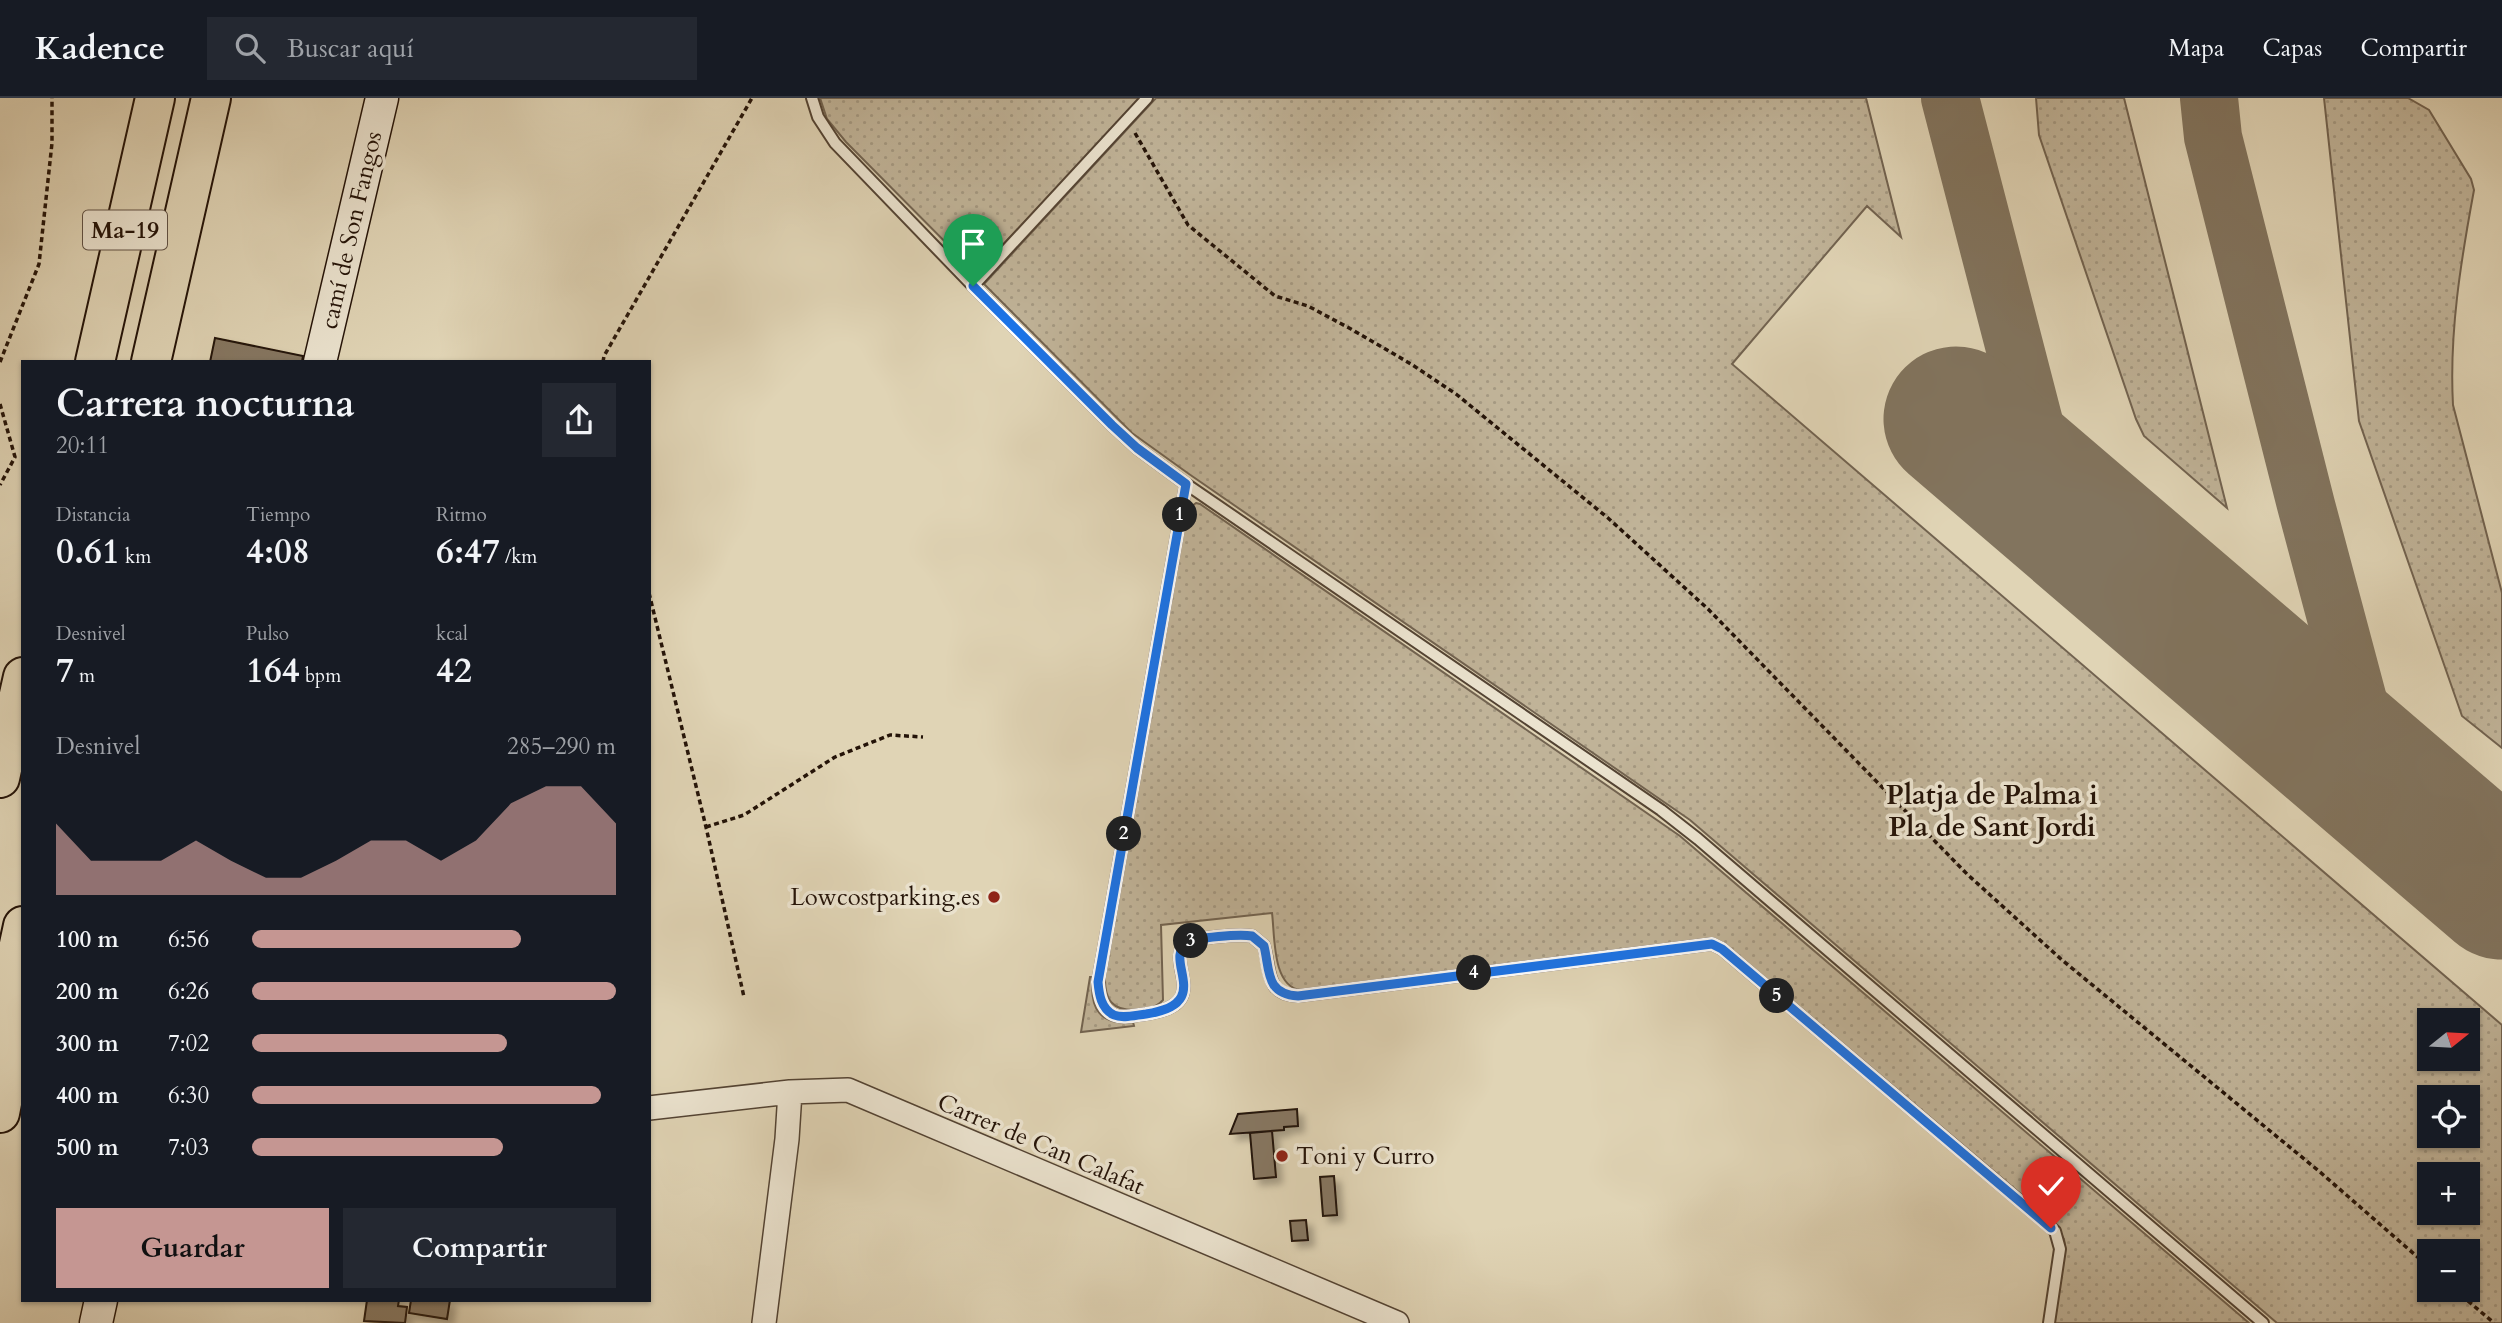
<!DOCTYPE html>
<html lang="es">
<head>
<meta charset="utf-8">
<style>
  body { margin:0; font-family:Cardo,serif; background:#242831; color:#f1f3f6; height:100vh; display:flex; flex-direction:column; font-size:26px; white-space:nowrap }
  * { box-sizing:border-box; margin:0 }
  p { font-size:23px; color:#9ea1a6 }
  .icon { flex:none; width:38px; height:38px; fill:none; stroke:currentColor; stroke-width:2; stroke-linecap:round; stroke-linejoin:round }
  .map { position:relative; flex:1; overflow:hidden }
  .details { position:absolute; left:21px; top:262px; width:630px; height:942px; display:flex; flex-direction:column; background:#171b24; border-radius:0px; box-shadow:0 2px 5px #0004 }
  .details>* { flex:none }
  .needle { width:46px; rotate:72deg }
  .fabs { position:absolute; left:2417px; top:910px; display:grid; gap:14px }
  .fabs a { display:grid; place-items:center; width:63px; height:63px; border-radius:0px; background:#171b24; box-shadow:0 2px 5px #0004; font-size:35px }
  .pin { position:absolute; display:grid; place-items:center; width:60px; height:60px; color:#fff; margin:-72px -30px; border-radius:50% 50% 50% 0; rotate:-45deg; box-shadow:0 0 7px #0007 }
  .pin .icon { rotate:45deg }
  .km { position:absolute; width:35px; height:35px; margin:-18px; border-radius:50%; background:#222; color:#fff; font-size:19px; line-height:35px; text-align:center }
  .round { display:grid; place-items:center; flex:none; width:74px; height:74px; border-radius:0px; background:#242831 }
  .headline { display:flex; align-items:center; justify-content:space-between; height:119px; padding:0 35px }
  h1 { font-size:38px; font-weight:700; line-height:52px }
  .figures { display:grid; grid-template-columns:repeat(3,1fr); gap:10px; height:119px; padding:7px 35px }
  .figures div { display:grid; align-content:center }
  .figures b { font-size:35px; font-weight:700 }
  .figures small { font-size:19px; font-weight:400 }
  .figures p { font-size:19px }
  .chart { height:196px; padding:14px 35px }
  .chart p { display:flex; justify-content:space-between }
  .chart svg { width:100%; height:126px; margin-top:7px; fill:#c59692; opacity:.7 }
  .cta { display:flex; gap:14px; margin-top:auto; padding:14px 35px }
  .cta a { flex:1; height:80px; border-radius:0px; background:#c59692; color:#111; font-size:28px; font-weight:700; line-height:80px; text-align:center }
  .cta a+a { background:#242831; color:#f1f3f6 }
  ul { padding:0 35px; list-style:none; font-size:23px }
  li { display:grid; grid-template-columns:112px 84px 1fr; align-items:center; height:52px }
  li i { height:18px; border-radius:9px; background:#c59692 }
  header { display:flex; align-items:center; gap:42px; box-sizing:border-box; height:98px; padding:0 35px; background:#171b24; border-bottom:2px solid #363941 }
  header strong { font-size:33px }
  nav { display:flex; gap:38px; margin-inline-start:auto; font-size:24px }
  .search { width:490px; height:63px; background:#242831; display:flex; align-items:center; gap:18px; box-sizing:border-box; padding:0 24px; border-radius:0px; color:#9ea1a6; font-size:26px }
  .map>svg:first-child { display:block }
  .grass { fill:url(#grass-dots); stroke:#726350; stroke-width:2; fill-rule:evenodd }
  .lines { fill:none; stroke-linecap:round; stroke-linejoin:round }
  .taxiway { stroke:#82745e; stroke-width:58 }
  .runway { stroke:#82745e; stroke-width:145 }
  .building { fill:#867762; stroke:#241308; stroke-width:2; filter:url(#shadow) }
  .lane-casing { stroke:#534333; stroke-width:14 }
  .street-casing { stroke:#534333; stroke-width:26 }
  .secondary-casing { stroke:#241308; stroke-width:35 }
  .highway-casing { stroke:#241308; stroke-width:42 }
  .path { stroke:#241308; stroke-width:3.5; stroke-dasharray:5 3.5; stroke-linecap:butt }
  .lane { stroke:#ebe3cf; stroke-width:10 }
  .street { stroke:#ebe3cf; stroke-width:23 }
  .secondary { stroke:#ebe3cf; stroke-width:32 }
  .highway { stroke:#e0d4b5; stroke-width:38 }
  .route-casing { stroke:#fff; stroke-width:14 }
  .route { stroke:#1a73e8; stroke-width:9 }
  .poi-dot { fill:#8f2418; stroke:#ebe3cf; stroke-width:2.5 }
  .labels { text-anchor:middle; stroke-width:7; stroke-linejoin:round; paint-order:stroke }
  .shield { fill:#ebe3cf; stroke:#605144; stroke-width:2 }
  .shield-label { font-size:23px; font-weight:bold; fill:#241308 }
  .street-label { font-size:24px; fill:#241308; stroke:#ebe3cf }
  .poi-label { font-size:24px; fill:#241308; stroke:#ebe3cf; text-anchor:end }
  .quarter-label { font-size:28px; font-weight:bold; fill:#241308; stroke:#ebe3cf }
</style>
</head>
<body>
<header>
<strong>Kadence</strong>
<div class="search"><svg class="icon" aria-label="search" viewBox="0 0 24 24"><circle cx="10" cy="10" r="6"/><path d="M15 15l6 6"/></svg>Buscar aquí</div>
<nav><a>Mapa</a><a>Capas</a><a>Compartir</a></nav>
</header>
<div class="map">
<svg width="2502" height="1225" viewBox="0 0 2502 1225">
  <defs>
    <pattern id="grass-dots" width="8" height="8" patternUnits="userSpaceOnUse" patternTransform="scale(1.75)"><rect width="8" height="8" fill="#c0b398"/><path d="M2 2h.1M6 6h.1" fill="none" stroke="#a59982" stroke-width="1.8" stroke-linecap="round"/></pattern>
    <filter id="shadow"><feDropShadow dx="6" dy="6" stdDeviation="3.5" flood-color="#0004"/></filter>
  </defs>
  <rect width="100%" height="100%" fill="#e0d4b5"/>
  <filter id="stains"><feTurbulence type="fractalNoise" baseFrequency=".00286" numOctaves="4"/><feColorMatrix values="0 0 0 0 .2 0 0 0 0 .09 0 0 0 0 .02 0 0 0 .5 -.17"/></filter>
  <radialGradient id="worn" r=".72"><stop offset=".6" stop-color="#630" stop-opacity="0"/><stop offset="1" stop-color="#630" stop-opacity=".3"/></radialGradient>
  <!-- grass -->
  <path class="grass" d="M820,0H1142L976,175L846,44L827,21Z
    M1156,0H1866L1901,139L1867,108L1732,266L2502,927V1225H2277L1690,722L1189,376L1132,335L984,186ZM2429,922H2468V961H2429ZM2468,999V1038H2429V999ZM2429,1076H2468V1115H2429ZM2429,1153H2468V1192H2429Z
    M2036,0H2124L2227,410L2144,338L2136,321L2039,37Z
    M2324,0H2408L2429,12L2471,81L2474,92C2461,162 2449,235 2453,307L2502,495V650L2462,618L2359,323Z
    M1196,405L1200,406L1680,738L2249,1225H2054L2065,1148L2064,1141L2057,1130L1724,847L1712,840L1301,892C1272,889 1275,838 1272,815L1161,827L1163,902C1156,910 1148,911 1137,912C1112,913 1104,902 1105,877L1184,427L1192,408Z
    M1090,879H1093C1089,910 1100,928 1133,924L1134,928L1081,934Z"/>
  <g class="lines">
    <!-- taxiway -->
    <path class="taxiway" d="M1950,0L2042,355L2058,393L2085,432
      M2209,0L2213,39L2306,407L2367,636L2381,672L2411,712"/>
    <!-- runway -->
    <path class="runway" d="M1956,321L2502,789"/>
  </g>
  <!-- building -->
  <path class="building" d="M215,240L303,258L302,264H210Z
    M1297,1011L1298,1028L1284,1029V1032L1230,1036L1238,1016Z
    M1272,1033L1276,1079L1254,1081L1250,1035Z
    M1334,1078L1337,1117L1323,1118L1320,1079Z
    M1306,1122L1308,1142L1292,1143L1290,1123Z
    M367,1202H399L398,1208L407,1209L405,1225L364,1223Z
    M411,1202H450L447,1221L409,1215Z"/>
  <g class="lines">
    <!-- lane casing -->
    <g class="lane-casing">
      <path id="lane" d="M812,0L818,19L835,45L973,188L1147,0
        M973,188L1112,327L1137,350L1186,386L1661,712L1698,741L2263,1225
        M1186,386L1098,884C1099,896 1101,911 1114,917C1123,921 1136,917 1146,916C1216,906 1162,863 1187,845C1196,839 1240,836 1252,838L1264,848C1271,872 1265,897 1298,898L1712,846L1722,851L2055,1133L2060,1151L2049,1225"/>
    </g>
    <!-- street casing -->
    <g class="street-casing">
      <path id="street" d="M649,1010L790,994L848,992L1397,1225
        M764,1225L787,1041L790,994"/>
    </g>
    <!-- secondary casing -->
    <g class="secondary-casing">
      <path id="secondary" d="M320,264L382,0
        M96,1225L101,1202"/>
    </g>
    <!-- highway casing -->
    <g class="highway-casing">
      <path id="highway" d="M95,264L155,0
        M151,264L211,0
        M0,680L23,579
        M0,934L23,828
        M0,1015L3,1000L5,912"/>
    </g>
    <!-- path -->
    <path class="path" d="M1135,35L1188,127L1275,198L1308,208L1351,231L1411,266L1456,296L1608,420L1708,511L1967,776L2062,862L2320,1074L2429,1169
      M0,264L39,166L52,45V0
      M603,264L604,258L752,0
      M0,306L15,359L0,387
      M649,495L706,729L744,899
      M706,729L744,717L835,659L890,637L923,639
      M2455,1192L2494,1225"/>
    <!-- lane -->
    <use href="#lane" class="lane"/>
    <!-- street -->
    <use href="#street" class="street"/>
    <!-- secondary -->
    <use href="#secondary" class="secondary"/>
    <!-- highway -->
    <use href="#highway" class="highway"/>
  </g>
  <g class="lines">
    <!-- route casing -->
    <g class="route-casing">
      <path id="route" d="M973,188L1112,327L1137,350L1186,386L1098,884C1099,896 1101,911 1114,917C1123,921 1136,917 1146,916C1216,906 1162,862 1187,845C1196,839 1240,836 1252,838L1264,848C1270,872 1265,896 1298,898L1712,846L1722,851L2051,1130"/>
    </g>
    <!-- route -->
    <use href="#route" class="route"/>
  </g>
  <!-- markers -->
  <g class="poi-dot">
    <circle cx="994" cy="799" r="7"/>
    <circle cx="1282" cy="1058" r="7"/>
  </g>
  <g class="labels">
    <!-- shield labels -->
    <rect class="shield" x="83" y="112.5" width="84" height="39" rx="5"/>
    <g class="shield-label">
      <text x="125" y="140">Ma-19</text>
    </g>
    <!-- street labels -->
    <g class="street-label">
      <text transform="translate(351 132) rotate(-77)" y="8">camí de Son Fangos</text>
      <text transform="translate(1041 1046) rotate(23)" y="8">Carrer de Can Calafat</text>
    </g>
    <!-- poi labels -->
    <g class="poi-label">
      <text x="980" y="807">Lowcostparking.es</text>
      <text x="1296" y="1066" text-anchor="start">Toni y Curro</text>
    </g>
    <!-- quarter labels -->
    <g class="quarter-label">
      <text x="1992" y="706">Platja de Palma i<tspan x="1992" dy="32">Pla de Sant Jordi</tspan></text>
    </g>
  </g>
  <rect width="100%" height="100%" filter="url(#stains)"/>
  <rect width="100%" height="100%" fill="url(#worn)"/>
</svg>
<div class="fabs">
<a><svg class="needle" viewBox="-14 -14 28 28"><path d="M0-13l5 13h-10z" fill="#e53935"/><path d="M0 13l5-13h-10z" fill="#9ea1a6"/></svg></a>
<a><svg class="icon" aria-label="locate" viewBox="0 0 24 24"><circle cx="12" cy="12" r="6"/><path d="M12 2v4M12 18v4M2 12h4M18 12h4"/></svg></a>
<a>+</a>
<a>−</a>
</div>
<div class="pin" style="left:973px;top:188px;background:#1e9e55"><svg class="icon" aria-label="arrive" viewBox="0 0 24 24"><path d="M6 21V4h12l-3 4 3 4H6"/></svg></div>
<div class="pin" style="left:2051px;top:1130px;background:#d93025"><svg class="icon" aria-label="check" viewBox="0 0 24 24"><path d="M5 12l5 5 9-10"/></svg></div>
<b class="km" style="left:1180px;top:417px">1</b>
<b class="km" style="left:1124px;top:736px">2</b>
<b class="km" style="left:1191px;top:843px">3</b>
<b class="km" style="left:1474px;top:875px">4</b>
<b class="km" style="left:1777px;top:898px">5</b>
<section class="details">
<div class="headline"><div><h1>Carrera nocturna</h1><p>20:11</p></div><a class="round"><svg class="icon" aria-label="share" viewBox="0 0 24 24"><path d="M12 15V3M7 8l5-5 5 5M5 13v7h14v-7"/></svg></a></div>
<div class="figures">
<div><p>Distancia</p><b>0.61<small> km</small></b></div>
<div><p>Tiempo</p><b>4:08</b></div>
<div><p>Ritmo</p><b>6:47<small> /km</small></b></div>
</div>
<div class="figures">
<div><p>Desnivel</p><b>7<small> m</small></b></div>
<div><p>Pulso</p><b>164<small> bpm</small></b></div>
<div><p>kcal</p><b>42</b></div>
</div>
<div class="chart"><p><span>Desnivel</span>285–290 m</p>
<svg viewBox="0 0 160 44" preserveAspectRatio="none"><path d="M0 44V19L10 32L20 32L30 32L40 25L50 32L60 38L70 38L80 32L90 25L100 25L110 32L120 25L130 12L140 6L150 6L160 19V44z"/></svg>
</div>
<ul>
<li><b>100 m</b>6:56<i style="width:74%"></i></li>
<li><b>200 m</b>6:26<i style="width:100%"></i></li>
<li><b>300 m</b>7:02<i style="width:70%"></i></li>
<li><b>400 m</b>6:30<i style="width:96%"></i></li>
<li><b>500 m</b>7:03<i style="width:69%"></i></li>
</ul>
<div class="cta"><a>Guardar</a><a>Compartir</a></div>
</section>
</div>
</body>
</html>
